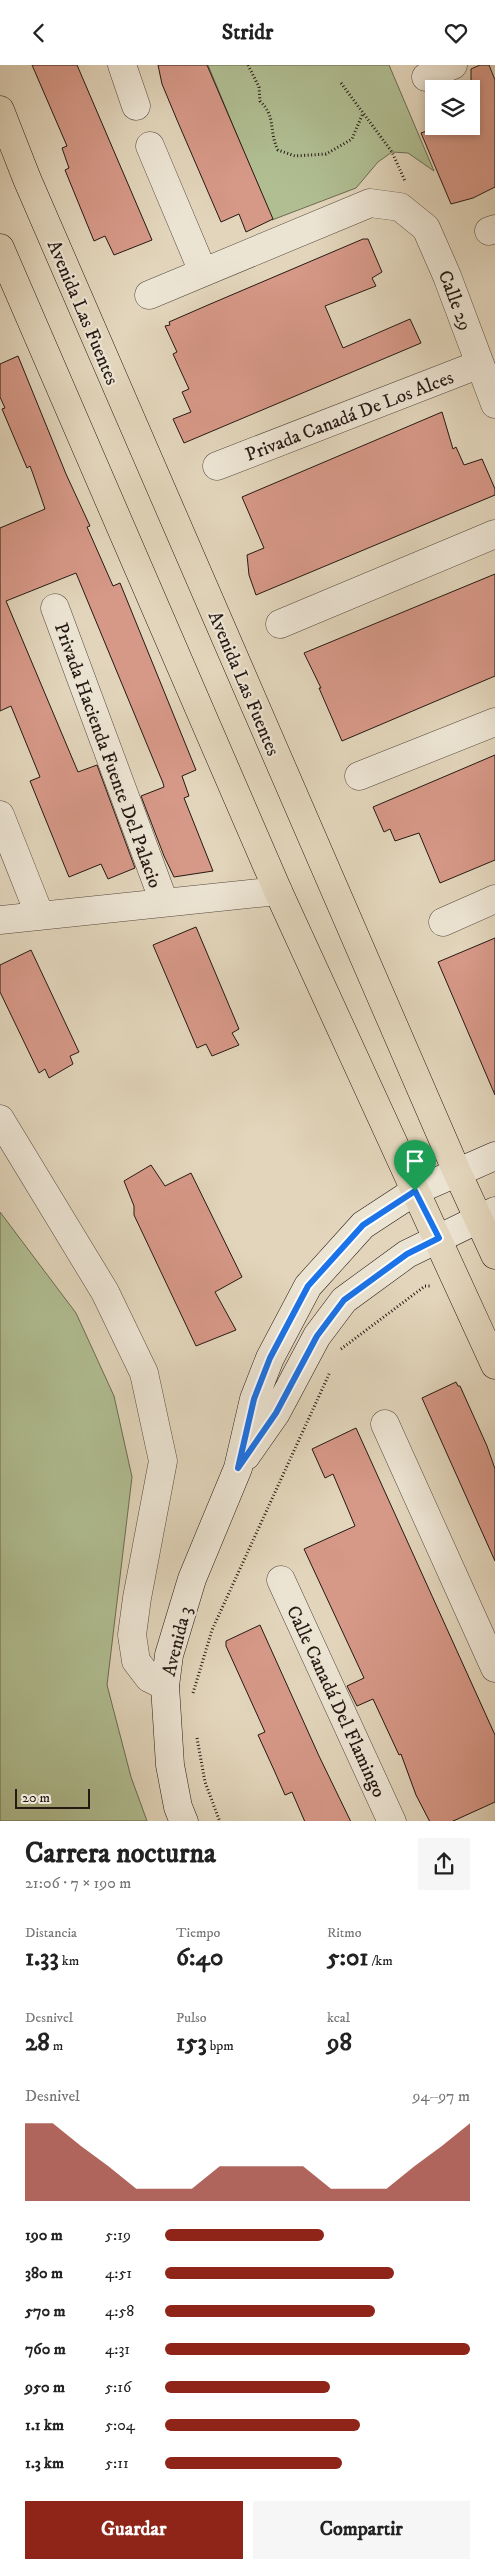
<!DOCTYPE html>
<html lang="es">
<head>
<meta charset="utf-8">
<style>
  body { margin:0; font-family:"IM FELL DW Pica",serif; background:#f6f6f6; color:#222; height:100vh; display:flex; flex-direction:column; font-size:19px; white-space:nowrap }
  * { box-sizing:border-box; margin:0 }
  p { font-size:16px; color:#767676 }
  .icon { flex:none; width:28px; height:28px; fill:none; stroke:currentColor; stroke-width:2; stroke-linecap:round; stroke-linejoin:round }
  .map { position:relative; height:1756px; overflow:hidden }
  .sheet { display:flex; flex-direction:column; background:#fff; flex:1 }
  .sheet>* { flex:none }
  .buttons { position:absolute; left:425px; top:15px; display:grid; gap:10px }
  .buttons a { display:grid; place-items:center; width:55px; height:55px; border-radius:0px; background:#fff; box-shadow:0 2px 8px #0003; font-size:25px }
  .scale { position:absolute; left:15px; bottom:12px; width:75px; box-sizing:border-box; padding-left:5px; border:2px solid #251914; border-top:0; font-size:14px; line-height:18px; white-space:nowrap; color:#251914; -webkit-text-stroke:4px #ece4d3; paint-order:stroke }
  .pin { position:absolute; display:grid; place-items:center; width:42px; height:42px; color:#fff; margin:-51px -21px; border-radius:50% 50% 50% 0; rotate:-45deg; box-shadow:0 0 5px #0007 }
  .pin .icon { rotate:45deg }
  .round { display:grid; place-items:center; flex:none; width:52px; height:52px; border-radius:0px; background:#f6f6f6 }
  .summary { display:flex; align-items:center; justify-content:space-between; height:85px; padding:0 25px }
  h1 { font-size:28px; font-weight:700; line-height:38px }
  .figures { display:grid; grid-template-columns:repeat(3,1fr); gap:8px; height:85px; padding:5px 25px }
  .figures div { display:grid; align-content:center }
  .figures b { font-size:25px; font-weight:700 }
  .figures small { font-size:14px; font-weight:400 }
  .figures p { font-size:14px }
  .chart { height:140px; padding:10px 25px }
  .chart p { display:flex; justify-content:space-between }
  .chart svg { width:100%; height:90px; margin-top:5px; fill:#8f2418; opacity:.7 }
  .action { display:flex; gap:10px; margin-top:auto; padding:10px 25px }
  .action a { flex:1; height:58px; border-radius:0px; background:#8f2418; color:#fff; font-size:20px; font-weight:700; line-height:58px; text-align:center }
  .action a+a { background:#f6f6f6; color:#222 }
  ul { padding:0 25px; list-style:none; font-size:16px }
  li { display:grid; grid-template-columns:80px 60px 1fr; align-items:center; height:38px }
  li i { height:12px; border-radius:6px; background:#8f2418 }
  header { display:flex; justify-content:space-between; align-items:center; height:65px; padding:0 25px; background:#fff; font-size:22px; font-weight:700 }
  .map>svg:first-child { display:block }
  .green { fill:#b0be92; stroke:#6a6c53 }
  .building { fill:#d69887; stroke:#251914 }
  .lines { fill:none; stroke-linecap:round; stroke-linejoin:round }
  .street-casing { stroke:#54483e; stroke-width:29 }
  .secondary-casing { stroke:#251914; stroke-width:29 }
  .primary-casing { stroke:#251914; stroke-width:29 }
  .path { stroke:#251914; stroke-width:3; stroke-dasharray:1 2.5; stroke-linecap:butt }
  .street { stroke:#ece4d3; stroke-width:28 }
  .secondary { stroke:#ece4d3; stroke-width:28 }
  .primary { stroke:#e2d5bb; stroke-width:28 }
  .route-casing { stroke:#fff; stroke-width:10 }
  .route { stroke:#1a73e8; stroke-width:6 }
  .labels { text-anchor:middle; stroke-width:4.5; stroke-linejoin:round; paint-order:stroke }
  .street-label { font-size:19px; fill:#251914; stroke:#ece4d3 }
</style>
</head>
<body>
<header><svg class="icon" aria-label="back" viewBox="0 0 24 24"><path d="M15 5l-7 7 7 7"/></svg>Stridr<svg class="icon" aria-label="heart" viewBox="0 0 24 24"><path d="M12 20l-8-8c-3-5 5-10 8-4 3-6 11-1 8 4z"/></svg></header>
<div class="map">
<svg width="495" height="1757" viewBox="0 0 495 1757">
  <rect width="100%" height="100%" fill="#e2d5bb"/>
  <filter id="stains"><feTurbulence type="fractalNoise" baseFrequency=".004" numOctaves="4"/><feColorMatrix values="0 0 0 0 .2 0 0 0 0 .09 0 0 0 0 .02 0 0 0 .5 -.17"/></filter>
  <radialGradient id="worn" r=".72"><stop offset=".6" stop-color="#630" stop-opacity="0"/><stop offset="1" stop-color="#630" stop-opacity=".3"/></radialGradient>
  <!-- green -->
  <path class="green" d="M208,0H389L434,106L408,88L392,87L378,97L356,123L272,155Z
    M0,1147L76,1248L114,1331L132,1412L107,1620L131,1712L147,1756H0Z"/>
  <!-- building -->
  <path class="building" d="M32,0H77L152,175L114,190L105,171L94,176L65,105L69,103L62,83L67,81Z
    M158,0H207L273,154L246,167L239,149L221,157L177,55L162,19Z
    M480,0H489L495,15V122L473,133L451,139L421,68L440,61H471V4Z
    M363,174H368L382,207L372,213L376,221L325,241L343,283L410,254L421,278L184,378L173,354L191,347L182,327L189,324L173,289L177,287L165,261L170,260L169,257L208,240Z
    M18,291L66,409L90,461L87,462L113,521L120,518L196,705L182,711L189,731L184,733L213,806L174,812L164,791L141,731L164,722L163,718L76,508L6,536L78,707L97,700L135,803L108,814L101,799L69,812L30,716L40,712L11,641L0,646V463L45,444L33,409L30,401L27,403L2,344L5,343L0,332V299Z
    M442,347L453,384L456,382L464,400L482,394L495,424V430L256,530L249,510L247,490L264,483L242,432Z
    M495,509V611L342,676L319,623H321L304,588Z
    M495,690V795L440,818L419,768L395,776L390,764L384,767L373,742Z
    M196,862L239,964L232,968L239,980L212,991L206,979L197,983L153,880Z
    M495,873V1030L438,897Z
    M31,885L79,987L70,991L73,999L49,1013L45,1004L39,1008L0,927V900Z
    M151,1100L165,1121L191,1108L242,1212L215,1227L236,1265L196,1281L134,1150V1141L124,1116Z
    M456,1317L458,1321H460L487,1381L495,1404V1496L422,1333Z
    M356,1363L495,1670V1737L451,1757H430L416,1730L401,1689L399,1690L373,1634L357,1641L347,1621L364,1613L304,1484L355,1461L333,1409L325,1413L312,1384Z
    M260,1560L319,1691L351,1757H305L292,1727L285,1730L274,1705L258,1670L265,1667L226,1581V1576Z"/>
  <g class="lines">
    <!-- street casing -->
    <g class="street-casing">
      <path id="street" d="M122,0L136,41
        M426,12L453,0
        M150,81L203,207
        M489,166L495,164
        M149,230L370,138L400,142L426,163L447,211L495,339
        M217,401L480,299
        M55,543L164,837
        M280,559L495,469
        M359,711L495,657
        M0,750L40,851
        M0,855L278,826
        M443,857L495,834
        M0,1054L105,1227L144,1308L163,1396L137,1533L132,1570L136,1596L149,1613L165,1621
        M385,1359L495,1603
        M281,1515L392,1757"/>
    </g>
    <!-- secondary casing -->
    <g class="secondary-casing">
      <path id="secondary" d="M246,1391L276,1348L317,1271L344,1235L407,1189L495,1146
        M184,1757L178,1742L170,1700L165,1621L169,1590L192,1514L238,1403L254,1334L270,1293L308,1221L363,1160L415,1126L495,1091"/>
    </g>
    <!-- primary casing -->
    <g class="primary-casing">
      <path id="primary" d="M0,45L27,114L457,1107L495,1190
        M0,183L278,826L495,1300"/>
    </g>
    <!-- path -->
    <path class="path" d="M248,0L259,22L260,36C277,53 268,65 278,85L295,91L326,89L352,74L363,48
      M341,18L392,87L405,116
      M341,1284L425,1221H431
      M193,1628L212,1565L330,1307
      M197,1673L205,1717L220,1757"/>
    <!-- street -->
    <use href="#street" class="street"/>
    <!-- secondary -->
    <use href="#secondary" class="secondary"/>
    <!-- primary -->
    <use href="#primary" class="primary"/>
  </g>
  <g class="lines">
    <!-- route casing -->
    <g class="route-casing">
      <path id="route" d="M415,1126L439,1173L407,1189L344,1235L317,1271L276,1348L238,1403L254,1334L270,1293L308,1221L363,1160Z"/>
    </g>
    <!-- route -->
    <use href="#route" class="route"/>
  </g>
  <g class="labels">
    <!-- street labels -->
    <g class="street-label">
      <text transform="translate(456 235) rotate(69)" y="7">Calle 29</text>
      <text transform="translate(84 247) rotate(67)" y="7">Avenida Las Fuentes</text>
      <text transform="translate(349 350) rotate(-21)" y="7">Privada Canadá De Los Alces</text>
      <text transform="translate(245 618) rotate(67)" y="7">Avenida Las Fuentes</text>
      <text transform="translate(109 690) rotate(70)" y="7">Privada Hacienda Fuente Del Palacio</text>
      <text transform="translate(176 1576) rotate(-76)" y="7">Avenida 3</text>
      <text transform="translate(337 1636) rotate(65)" y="7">Calle Canadá Del Flamingo</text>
    </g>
  </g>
  <rect width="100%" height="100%" filter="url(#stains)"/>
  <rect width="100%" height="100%" fill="url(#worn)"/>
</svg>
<div class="buttons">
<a><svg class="icon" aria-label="layers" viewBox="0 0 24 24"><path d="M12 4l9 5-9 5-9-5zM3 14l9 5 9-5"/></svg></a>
</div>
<div class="scale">20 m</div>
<div class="pin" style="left:415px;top:1126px;background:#1e9e55"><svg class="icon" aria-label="arrive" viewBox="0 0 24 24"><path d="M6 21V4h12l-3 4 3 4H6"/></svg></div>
</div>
<section class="sheet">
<div class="summary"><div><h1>Carrera nocturna</h1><p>21:06 · 7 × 190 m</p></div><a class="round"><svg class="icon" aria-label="share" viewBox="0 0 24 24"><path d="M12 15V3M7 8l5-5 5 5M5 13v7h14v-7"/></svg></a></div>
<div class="figures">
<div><p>Distancia</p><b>1.33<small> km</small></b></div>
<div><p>Tiempo</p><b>6:40</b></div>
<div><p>Ritmo</p><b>5:01<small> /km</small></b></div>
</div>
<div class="figures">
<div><p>Desnivel</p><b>28<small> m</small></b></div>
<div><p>Pulso</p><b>153<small> bpm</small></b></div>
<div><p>kcal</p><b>98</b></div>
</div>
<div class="chart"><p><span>Desnivel</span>94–97 m</p>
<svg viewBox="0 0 160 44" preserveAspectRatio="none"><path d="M0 44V6L10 6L20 17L30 27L40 38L50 38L60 38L70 27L80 27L90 27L100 27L110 38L120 38L130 38L140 27L150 17L160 6V44z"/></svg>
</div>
<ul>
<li><b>190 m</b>5:19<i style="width:52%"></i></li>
<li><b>380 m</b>4:51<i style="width:75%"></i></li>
<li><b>570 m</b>4:58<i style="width:69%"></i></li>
<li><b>760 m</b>4:31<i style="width:100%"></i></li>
<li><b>950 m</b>5:16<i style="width:54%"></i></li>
<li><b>1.1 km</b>5:04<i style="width:64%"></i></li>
<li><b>1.3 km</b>5:11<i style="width:58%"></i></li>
</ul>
<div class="action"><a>Guardar</a><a>Compartir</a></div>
</section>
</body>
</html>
